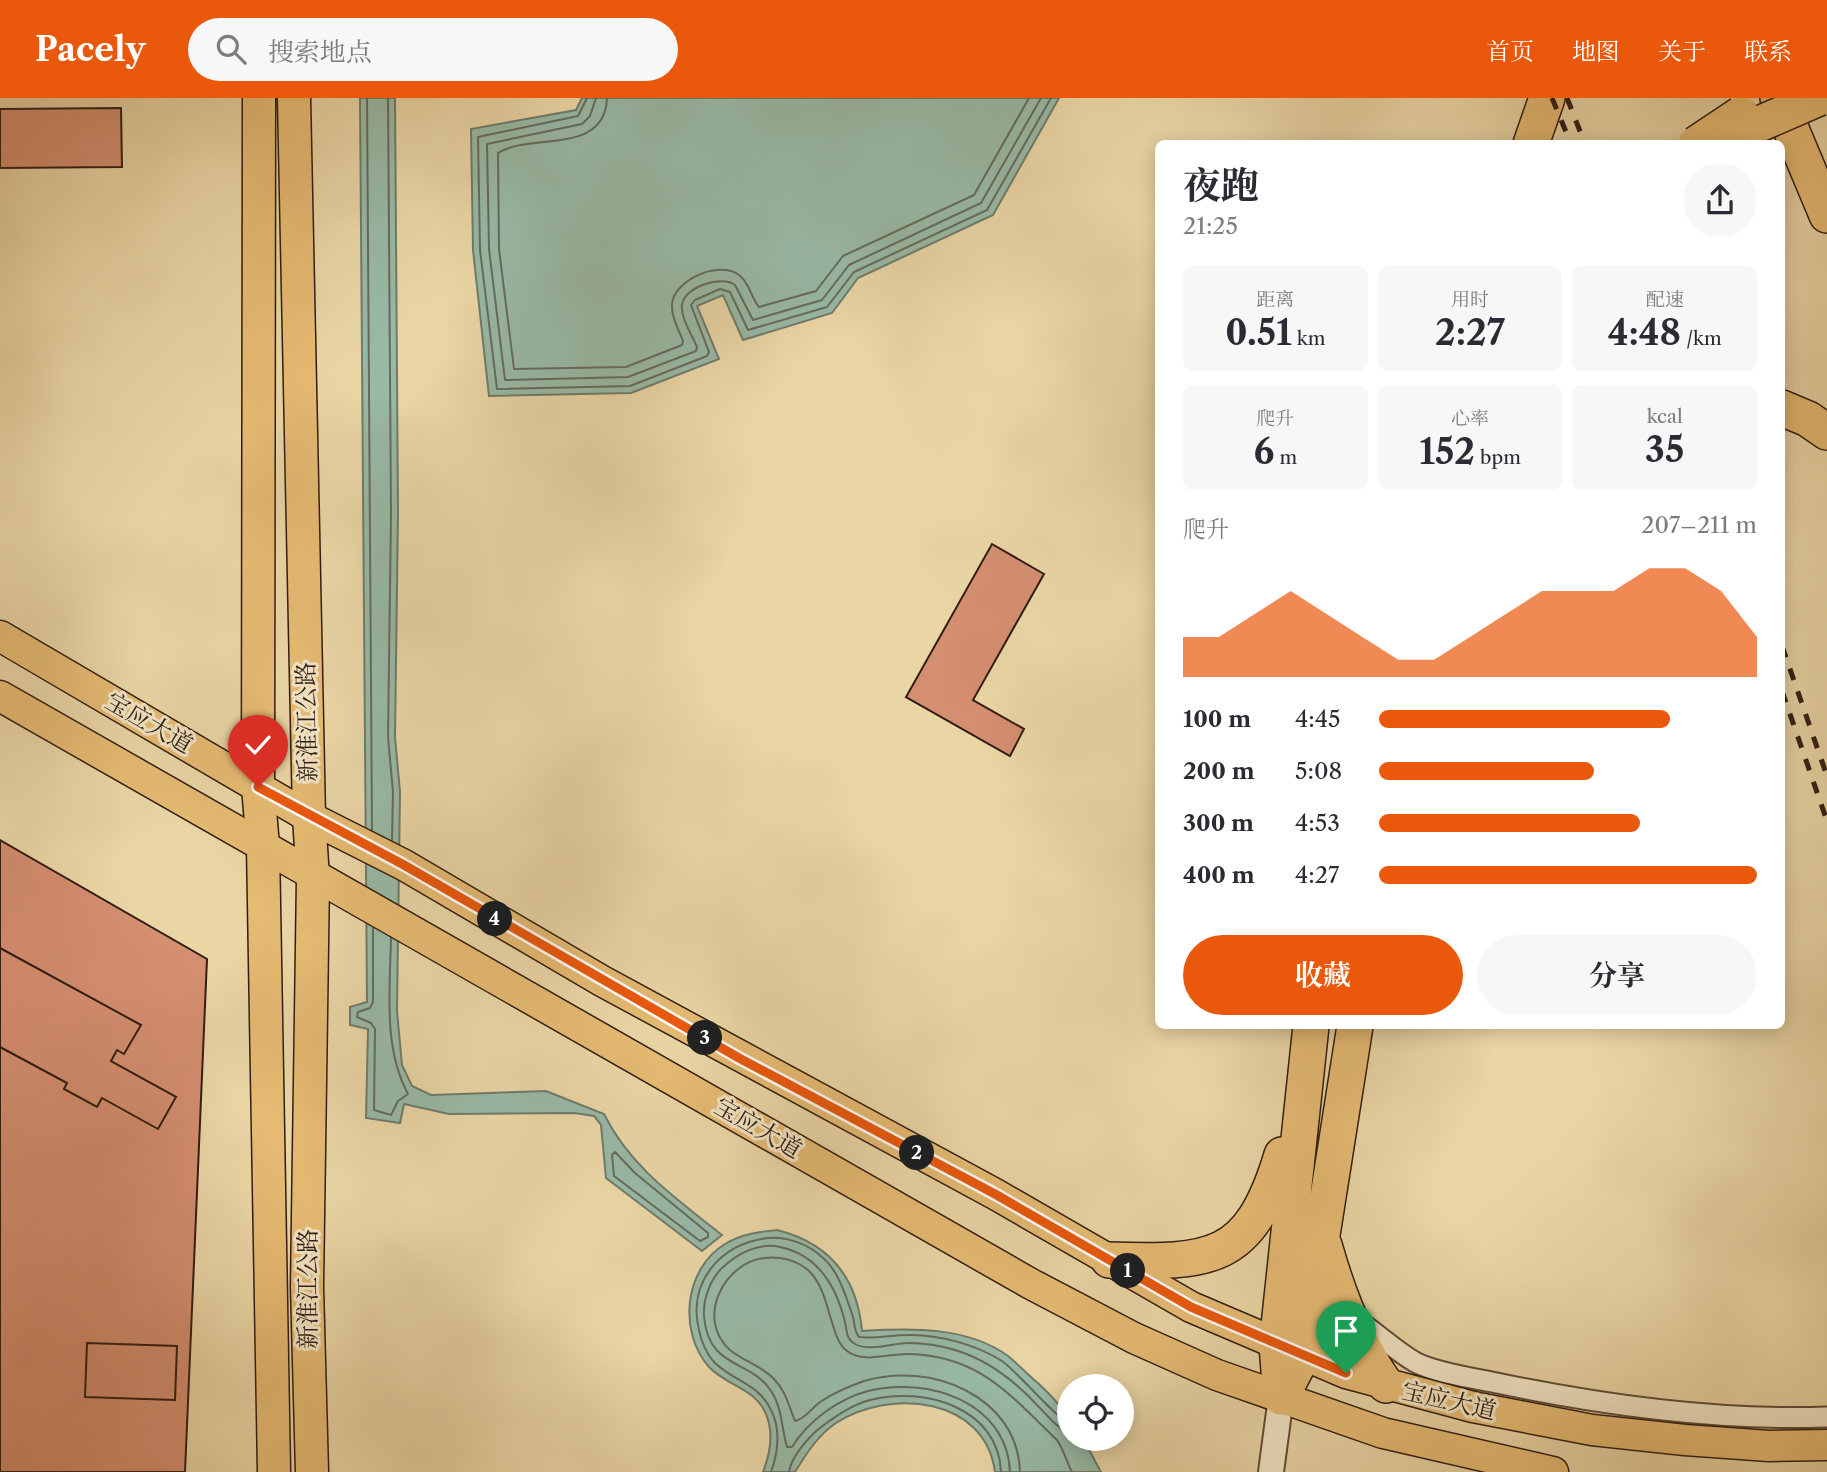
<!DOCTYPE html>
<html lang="zh">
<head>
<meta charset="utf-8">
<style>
  body { margin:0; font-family:"Libre Caslon Text","Noto Serif SC",serif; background:#f7f7f7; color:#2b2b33; height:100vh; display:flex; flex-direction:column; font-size:26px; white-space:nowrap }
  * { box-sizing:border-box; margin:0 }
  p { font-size:23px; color:#7c7c81 }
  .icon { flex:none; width:38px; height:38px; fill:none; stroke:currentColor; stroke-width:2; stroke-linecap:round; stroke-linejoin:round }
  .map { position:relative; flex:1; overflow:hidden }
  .sheet { position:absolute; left:1155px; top:42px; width:630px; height:889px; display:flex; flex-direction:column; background:#fff; border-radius:10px; box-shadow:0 4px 18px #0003 }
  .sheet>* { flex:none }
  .fabs { position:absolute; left:1057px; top:1276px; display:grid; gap:14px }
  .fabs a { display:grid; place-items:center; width:77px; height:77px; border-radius:50%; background:#fff; box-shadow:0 4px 18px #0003; font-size:35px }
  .pin { position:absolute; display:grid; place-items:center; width:60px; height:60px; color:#fff; margin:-72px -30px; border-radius:50% 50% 50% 0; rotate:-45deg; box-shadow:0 0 7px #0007 }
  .pin .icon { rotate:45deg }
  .km { position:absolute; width:35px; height:35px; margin:-18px; border-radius:50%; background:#222; color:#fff; font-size:19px; line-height:35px; text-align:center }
  .round { display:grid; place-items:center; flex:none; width:74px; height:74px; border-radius:37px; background:#f7f7f7 }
  .head { display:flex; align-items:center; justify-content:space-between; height:119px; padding:0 28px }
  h1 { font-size:38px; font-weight:700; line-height:52px }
  .stats { display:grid; grid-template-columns:repeat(3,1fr); gap:10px; height:119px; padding:7px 28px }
  .stats div { display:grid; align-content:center; border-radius:10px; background:#f7f7f7; text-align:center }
  .stats b { font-size:35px; font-weight:700 }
  .stats small { font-size:19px; font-weight:400 }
  .stats p { font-size:19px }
  .chart { height:196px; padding:14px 28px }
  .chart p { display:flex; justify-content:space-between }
  .chart svg { width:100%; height:126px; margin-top:7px; fill:#ea580c; opacity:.7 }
  .cta { display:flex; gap:14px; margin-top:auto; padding:14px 28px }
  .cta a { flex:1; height:80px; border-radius:42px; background:#ea580c; color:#fff; font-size:28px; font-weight:700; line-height:80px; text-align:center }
  .cta a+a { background:#f7f7f7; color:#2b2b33 }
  ul { padding:0 28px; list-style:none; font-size:23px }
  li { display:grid; grid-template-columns:112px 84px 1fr; align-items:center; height:52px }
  li i { height:18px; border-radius:9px; background:#ea580c }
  header { display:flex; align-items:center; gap:42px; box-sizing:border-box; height:98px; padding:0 35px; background:#ea580c; color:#fff }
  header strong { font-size:33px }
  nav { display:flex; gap:38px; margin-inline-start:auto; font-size:24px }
  .search { width:490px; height:63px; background:#f7f7f7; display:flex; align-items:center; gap:18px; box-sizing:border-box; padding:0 24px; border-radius:38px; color:#7c7c81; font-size:26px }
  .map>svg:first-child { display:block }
  .water { fill:#98b9a6; stroke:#6e7b6b; stroke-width:2 }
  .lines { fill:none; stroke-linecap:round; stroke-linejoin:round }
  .shore { stroke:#646b5c; stroke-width:2 }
  .building { fill:#d48e70; stroke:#301d12; stroke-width:2 }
  .minor-casing { stroke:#5e4b37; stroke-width:23 }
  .tertiary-casing { stroke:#5e4b37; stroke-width:28 }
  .primary-casing { stroke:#301d12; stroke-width:33 }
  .trunk-casing { stroke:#301d12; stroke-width:35 }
  .motorway-casing { stroke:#301d12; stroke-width:38 }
  .minor { stroke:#f1e4c4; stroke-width:19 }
  .tertiary { stroke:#f1e4c4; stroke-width:24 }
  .primary { stroke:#e5ba72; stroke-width:30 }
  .trunk { stroke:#e5ba72; stroke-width:32 }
  .motorway { stroke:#e5ba72; stroke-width:35 }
  .rail { stroke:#301d12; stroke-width:5; stroke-dasharray:12 12; stroke-linecap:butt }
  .motorway-bridge-casing { stroke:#301d12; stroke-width:38; stroke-linecap:butt }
  .motorway-bridge { stroke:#e5ba72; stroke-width:35 }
  .route-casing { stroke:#fff; stroke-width:14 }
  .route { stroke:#ea580c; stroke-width:9 }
  .labels { text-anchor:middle; stroke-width:6; stroke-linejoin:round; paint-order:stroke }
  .street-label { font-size:24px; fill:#301d12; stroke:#f1e4c4 }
</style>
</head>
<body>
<header>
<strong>Pacely</strong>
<div class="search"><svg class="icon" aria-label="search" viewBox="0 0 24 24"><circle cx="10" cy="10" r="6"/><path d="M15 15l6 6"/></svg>搜索地点</div>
<nav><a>首页</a><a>地图</a><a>关于</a><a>联系</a></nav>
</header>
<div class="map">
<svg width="1827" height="1374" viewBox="0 0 1827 1374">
  <rect width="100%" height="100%" fill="#ead5a5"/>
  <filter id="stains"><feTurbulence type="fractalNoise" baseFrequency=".00286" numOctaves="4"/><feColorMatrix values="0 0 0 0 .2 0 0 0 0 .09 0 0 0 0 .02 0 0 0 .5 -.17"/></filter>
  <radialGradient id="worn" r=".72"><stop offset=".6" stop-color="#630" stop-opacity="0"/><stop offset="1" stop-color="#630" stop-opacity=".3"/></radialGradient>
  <!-- water -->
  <path class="water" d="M360,0H395L398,415L395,639L400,694L397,913L402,967L412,988L431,997L546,993L604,1016C630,1069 677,1101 722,1137L702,1153L606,1080L601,1027L594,1018L574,1015L449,1016L404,1006L400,1025L366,1020L368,931L350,927V909L367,904Z
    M582,0H1059L993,117L858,180L832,215L743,242L723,197L697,208L719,261L631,295L489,298L473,152L471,31L576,12Z
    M777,1132C829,1145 857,1178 862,1233C909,1230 967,1228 1008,1258C1019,1267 1029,1278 1040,1287C1059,1305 1069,1315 1069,1340L1083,1341L1101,1374H995C985,1299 891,1290 836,1325C818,1337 806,1356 795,1374H763C770,1356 774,1335 766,1316C755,1290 727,1288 709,1269C678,1234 684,1171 725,1146C742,1136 758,1134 777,1132Z"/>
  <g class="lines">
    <!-- shore -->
    <path class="shore" d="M367,0L372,732
      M388,0L391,415L388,639L393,694L392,743
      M587,0L578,18L478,39L480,152L497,291L630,288L707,258L709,254L691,207L695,202L720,191L730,194L748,232L827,209L854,174L987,112L1051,0
      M596,0L590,18L582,26L487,46L489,151L505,282L628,279L696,253L697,249C692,237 680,219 682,206C686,188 722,177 735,187L753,222L822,202L849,167L981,105L1041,0
      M607,0C605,58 531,34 498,55L499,151L514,271L626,269L682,247L683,243C679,232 671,219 672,206C674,182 719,162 739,177C750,185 751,200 759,209L816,193L843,158L974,97L1029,0
      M373,830V904L370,910L358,914L357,919L371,925L375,931L374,1012L391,1017L398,1003L408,996C383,950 390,891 391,840
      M615,1054L635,1075L708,1135V1139L700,1143L614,1078L612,1057Z
      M771,1374C778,1355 781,1331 771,1312C759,1286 735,1284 715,1265C707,1257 701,1243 699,1232C687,1184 721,1145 768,1140C786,1138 808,1146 822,1159C839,1173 846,1199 853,1219C855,1227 854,1233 859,1239C875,1241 892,1237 908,1237C938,1236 977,1247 1002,1263C1017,1273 1058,1323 1069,1324
      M789,1374C791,1360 805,1344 815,1334C831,1321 850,1307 870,1302C924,1288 999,1310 1001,1374
      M1010,1374C1007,1304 928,1278 868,1293C838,1301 808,1323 792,1349H787C781,1329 783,1309 769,1290C747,1261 708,1270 704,1218C703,1201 710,1182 722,1170C737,1156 758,1144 780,1149C818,1157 836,1187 845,1224C847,1233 846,1241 855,1246C869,1254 893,1245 908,1245C923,1245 942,1248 955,1252C988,1262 1015,1283 1038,1308C1049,1319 1055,1328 1069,1335
      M1020,1374C1018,1298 930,1263 864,1283C850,1288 832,1296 820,1304C812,1310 805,1321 795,1323C789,1309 786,1293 774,1281C762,1268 743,1263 730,1252C695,1221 724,1164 765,1160C780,1158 797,1162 809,1173C831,1194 829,1240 847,1253C864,1266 890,1255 909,1256C980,1258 1010,1297 1056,1341C1062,1347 1067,1365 1072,1374"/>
  </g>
  <!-- building -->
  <path class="building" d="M121,10L122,69L0,70V11Z
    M992,446L1044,476L973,602L1024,631L1010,658L906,599Z
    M0,742L207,861L185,1374H0Z
    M0,850L141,927L124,956L117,952L111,963L176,999L158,1031L102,1000L97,1009L64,991L67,985L0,949Z
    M87,1245L177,1248L175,1302L85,1299Z"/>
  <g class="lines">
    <!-- minor casing -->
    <g class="minor-casing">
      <path id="minor" d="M1354,1220C1375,1233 1394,1252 1415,1264C1433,1274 1471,1280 1492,1284C1601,1307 1716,1323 1827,1319"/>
    </g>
    <!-- tertiary casing -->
    <g class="tertiary-casing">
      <path id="tertiary" d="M1271,1374L1281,1299"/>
    </g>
    <!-- primary casing -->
    <g class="primary-casing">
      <path id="primary" d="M0,538L309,719L404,767L602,883L995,1096L1191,1209L1346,1275L1473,1309L1592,1332L1685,1342L1769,1348L1827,1347
        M0,598L1031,1186L1134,1240L1217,1277L1383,1335L1553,1374"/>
    </g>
    <!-- trunk casing -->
    <g class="trunk-casing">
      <path id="trunk" d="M259,0L258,689L263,748L274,1374
        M294,0L309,719L313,780L307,1189L312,1374"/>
    </g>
    <!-- motorway casing -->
    <g class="motorway-casing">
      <path id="motorway" d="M1778,0L1827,117
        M1531,46L1547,0
        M1782,310L1808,321L1827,334
        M1324,1147C1338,1197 1356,1245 1386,1287
        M1109,1162C1211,1165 1250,1164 1282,1057
        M1281,1299L1303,1257L1355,928
        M1281,1299L1277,1247L1311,928"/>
    </g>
    <!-- minor -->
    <use href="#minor" class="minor"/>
    <!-- tertiary -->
    <use href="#tertiary" class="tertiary"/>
    <!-- primary -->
    <use href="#primary" class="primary"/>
    <!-- trunk -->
    <use href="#trunk" class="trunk"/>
    <!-- motorway -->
    <use href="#motorway" class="motorway"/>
    <!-- rail -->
    <path class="rail" d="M1552,0L1571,46
      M1567,0L1585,46
      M1782,548L1827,678
      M1782,593L1827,723"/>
    <!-- motorway-bridge casing -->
    <g class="motorway-bridge-casing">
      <path id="motorway-bridge" d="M1696,46L1741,16
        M1725,46L1743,33L1819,0"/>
    </g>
    <!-- motorway-bridge -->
    <use href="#motorway-bridge" class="motorway-bridge"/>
  </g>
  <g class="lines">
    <!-- route casing -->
    <g class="route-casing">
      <path id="route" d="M258,689L404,767L739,960L995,1096L1191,1209L1346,1275"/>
    </g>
    <!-- route -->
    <use href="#route" class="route"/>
  </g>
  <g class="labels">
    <!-- street labels -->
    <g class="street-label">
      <text transform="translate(307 624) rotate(-91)" y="8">新淮江公路</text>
      <text transform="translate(149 625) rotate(30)" y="8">宝应大道</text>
      <text transform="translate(758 1030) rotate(30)" y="8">宝应大道</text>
      <text transform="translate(308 1191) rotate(-90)" y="8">新淮江公路</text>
      <text transform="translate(1449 1303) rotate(13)" y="8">宝应大道</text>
    </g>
  </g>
  <rect width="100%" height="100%" filter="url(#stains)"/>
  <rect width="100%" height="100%" fill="url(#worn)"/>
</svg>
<div class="fabs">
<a><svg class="icon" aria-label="locate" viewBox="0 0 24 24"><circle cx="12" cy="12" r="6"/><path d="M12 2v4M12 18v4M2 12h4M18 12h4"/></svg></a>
</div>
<div class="pin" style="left:1346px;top:1275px;background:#1e9e55"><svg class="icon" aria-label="arrive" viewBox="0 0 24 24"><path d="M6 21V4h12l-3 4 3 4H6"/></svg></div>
<div class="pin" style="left:258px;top:689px;background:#d93025"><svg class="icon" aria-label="check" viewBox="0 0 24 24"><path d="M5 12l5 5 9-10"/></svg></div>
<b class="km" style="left:1128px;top:1173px">1</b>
<b class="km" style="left:917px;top:1055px">2</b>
<b class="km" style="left:705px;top:940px">3</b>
<b class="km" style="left:495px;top:821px">4</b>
<section class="sheet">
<div class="head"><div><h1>夜跑</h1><p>21:25</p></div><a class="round"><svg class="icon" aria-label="share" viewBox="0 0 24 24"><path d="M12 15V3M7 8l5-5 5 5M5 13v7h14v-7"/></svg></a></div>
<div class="stats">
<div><p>距离</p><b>0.51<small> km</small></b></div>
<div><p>用时</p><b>2:27</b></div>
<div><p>配速</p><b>4:48<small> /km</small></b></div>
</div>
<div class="stats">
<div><p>爬升</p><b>6<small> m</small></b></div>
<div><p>心率</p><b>152<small> bpm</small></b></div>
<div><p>kcal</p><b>35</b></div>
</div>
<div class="chart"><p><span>爬升</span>207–211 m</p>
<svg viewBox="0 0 160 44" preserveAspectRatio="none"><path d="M0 44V30L10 30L20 22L30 14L40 22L50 30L60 38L70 38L80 30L90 22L100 14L110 14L120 14L130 6L140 6L150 14L160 30V44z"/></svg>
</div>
<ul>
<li><b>100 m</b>4:45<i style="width:77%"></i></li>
<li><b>200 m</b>5:08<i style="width:57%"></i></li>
<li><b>300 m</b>4:53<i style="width:69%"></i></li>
<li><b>400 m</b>4:27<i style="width:100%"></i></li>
</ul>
<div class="cta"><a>收藏</a><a>分享</a></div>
</section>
</div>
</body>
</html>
